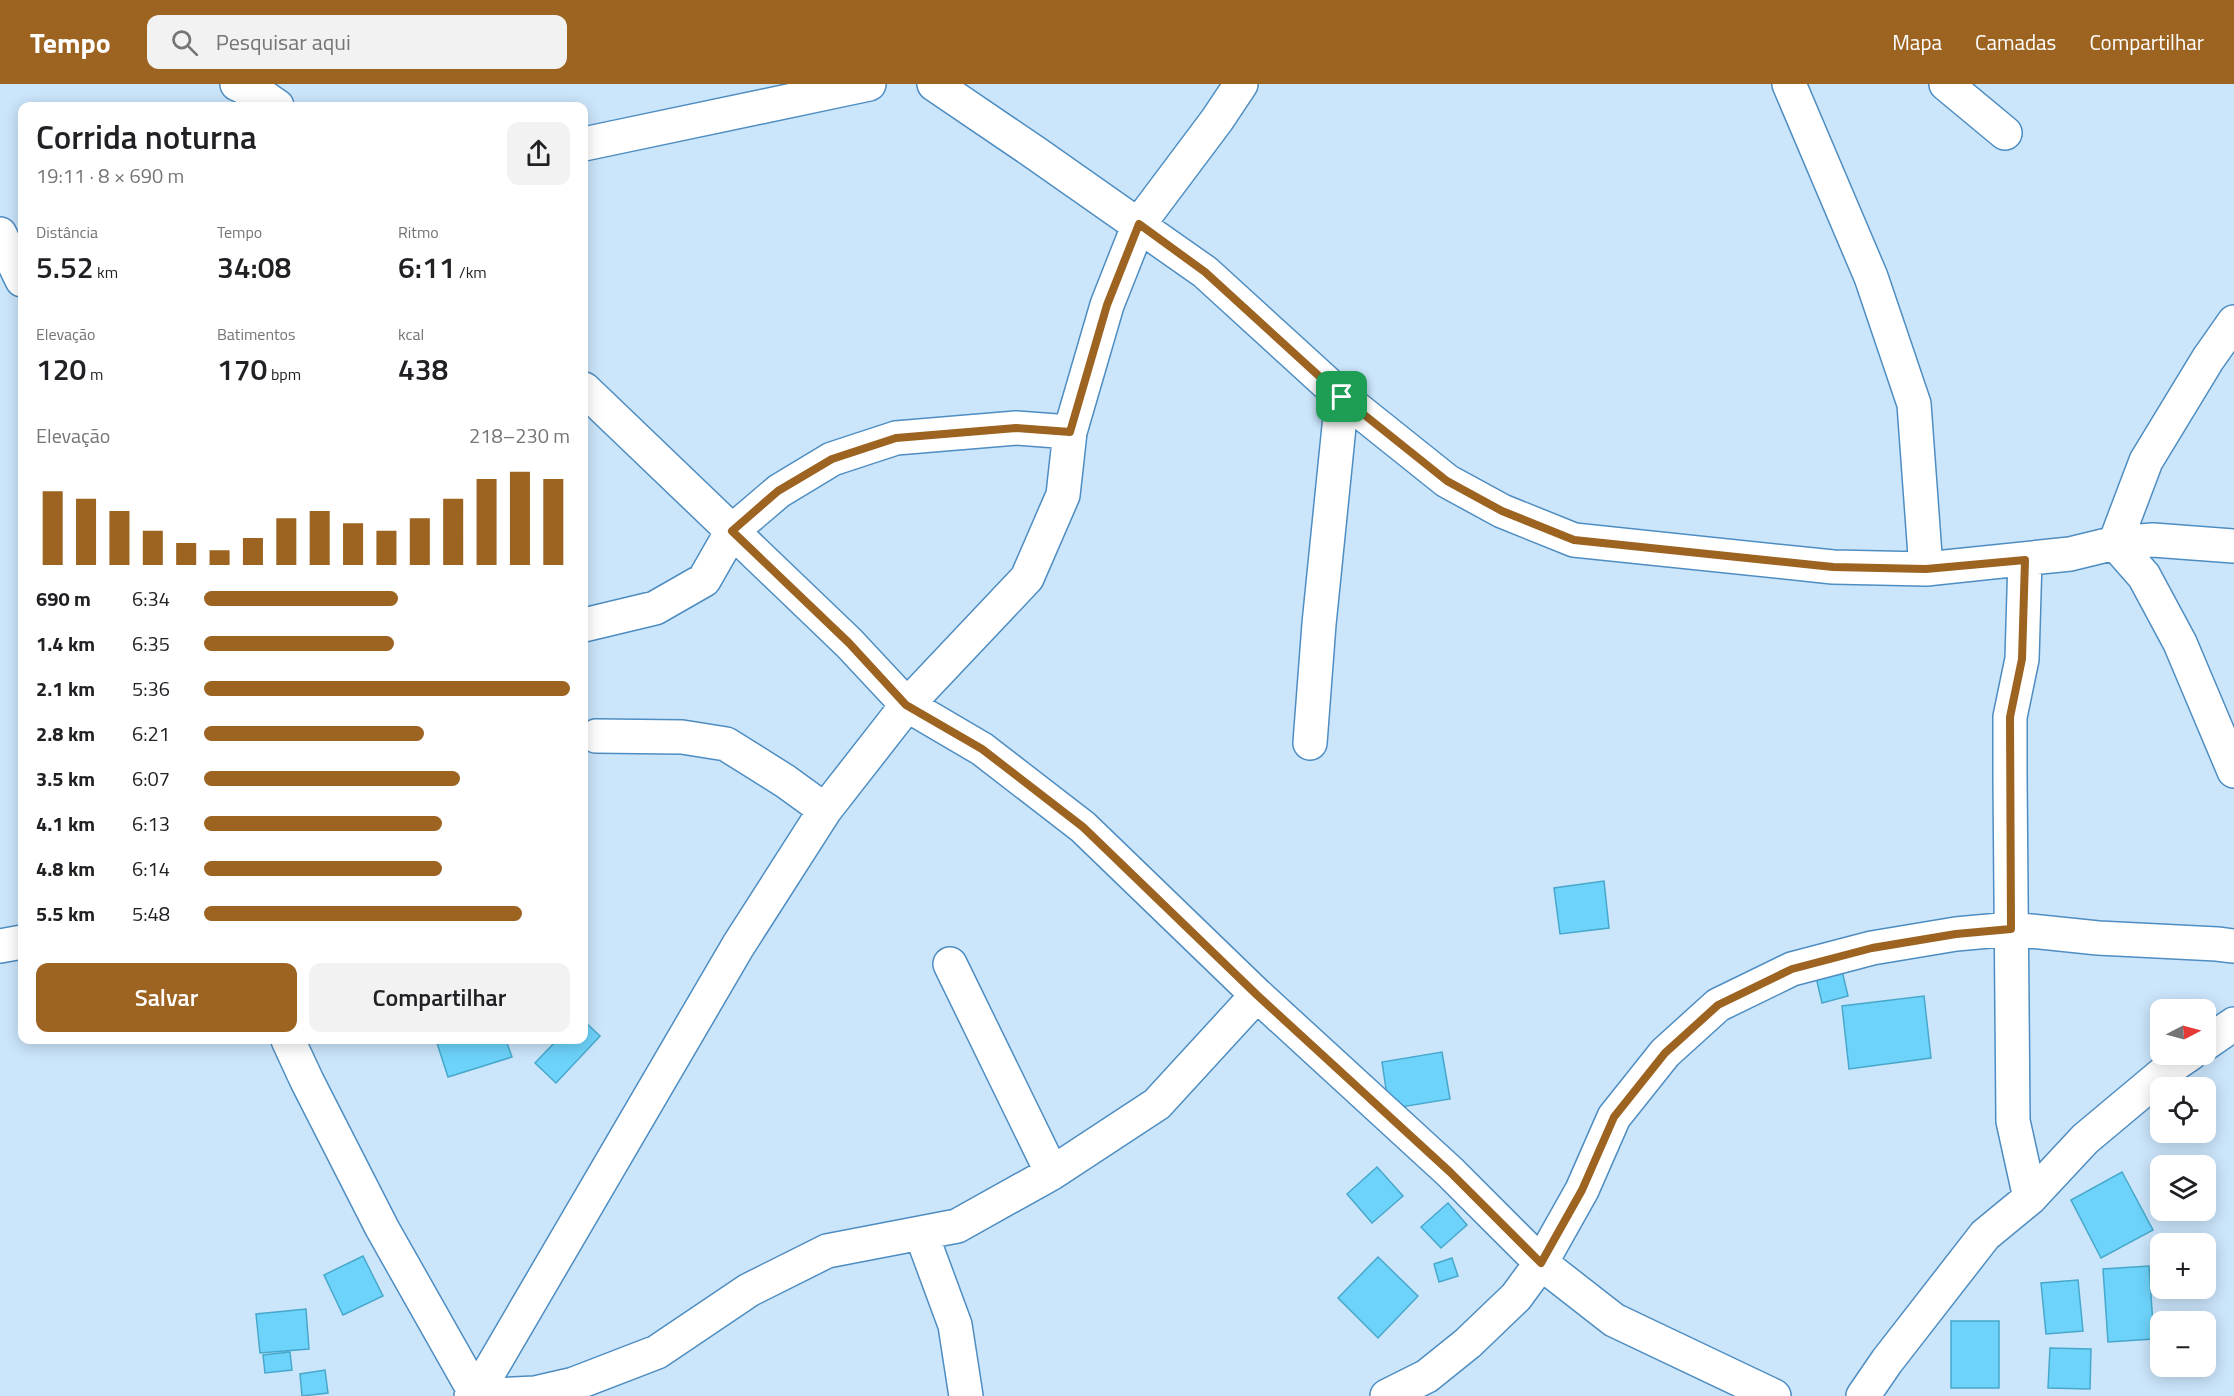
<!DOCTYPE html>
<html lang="pt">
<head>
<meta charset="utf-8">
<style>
  body { margin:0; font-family:"Titillium Web",sans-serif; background:#f2f2f2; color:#202124; height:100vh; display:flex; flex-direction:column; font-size:22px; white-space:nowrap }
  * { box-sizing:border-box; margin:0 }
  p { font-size:20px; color:#757577 }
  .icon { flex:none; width:33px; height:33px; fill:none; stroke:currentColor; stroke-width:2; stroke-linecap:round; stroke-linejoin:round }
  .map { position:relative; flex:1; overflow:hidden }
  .side { position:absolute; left:18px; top:18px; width:570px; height:942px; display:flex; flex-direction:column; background:#fff; border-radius:12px; box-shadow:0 3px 15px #0003 }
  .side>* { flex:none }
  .needle { width:39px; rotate:84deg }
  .buttons { position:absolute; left:2150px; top:915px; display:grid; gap:12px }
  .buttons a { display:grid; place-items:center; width:66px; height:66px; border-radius:12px; background:#fff; box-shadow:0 3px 15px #0003; font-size:30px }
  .pin { position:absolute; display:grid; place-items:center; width:51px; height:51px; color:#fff; margin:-26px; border-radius:12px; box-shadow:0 3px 9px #0006 }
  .round { display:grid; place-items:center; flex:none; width:63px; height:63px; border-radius:12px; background:#f2f2f2 }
  .summary { display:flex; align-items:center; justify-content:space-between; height:102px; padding:0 18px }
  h1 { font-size:33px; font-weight:600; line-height:45px }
  .metrics { display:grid; grid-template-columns:repeat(3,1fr); gap:9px; height:102px; padding:6px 18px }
  .metrics div { display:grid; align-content:center }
  .metrics b { font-size:30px; font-weight:600 }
  .metrics small { font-size:16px; font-weight:400 }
  .metrics p { font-size:16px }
  .chart { height:168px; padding:12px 18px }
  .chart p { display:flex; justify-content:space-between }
  .chart svg { width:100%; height:108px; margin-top:6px; stroke:#9c6321; stroke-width:6 }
  .primary-button { display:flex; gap:12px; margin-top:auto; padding:12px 18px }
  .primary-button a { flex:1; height:69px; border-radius:12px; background:#9c6321; color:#fff; font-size:24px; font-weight:600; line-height:69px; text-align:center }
  .primary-button a+a { background:#f2f2f2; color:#202124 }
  ul { padding:0 18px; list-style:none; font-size:20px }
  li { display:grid; grid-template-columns:96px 72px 1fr; align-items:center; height:45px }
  li i { height:15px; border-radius:8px; background:#9c6321 }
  header { display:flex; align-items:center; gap:36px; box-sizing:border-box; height:84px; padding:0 30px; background:#9c6321; color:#fff }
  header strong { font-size:28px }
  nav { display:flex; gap:33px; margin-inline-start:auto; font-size:21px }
  .search { width:420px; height:54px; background:#f2f2f2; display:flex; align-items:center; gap:15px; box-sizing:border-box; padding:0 21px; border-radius:12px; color:#757577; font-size:22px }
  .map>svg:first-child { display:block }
  .building { fill:#6dd3fa; stroke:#47a8cb; stroke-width:1.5 }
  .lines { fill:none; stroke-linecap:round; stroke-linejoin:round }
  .minor-casing { stroke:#4e8dc1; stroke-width:36 }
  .minor { stroke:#fff; stroke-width:33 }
  .route-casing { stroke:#fff; stroke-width:12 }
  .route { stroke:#9c6321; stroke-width:8 }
</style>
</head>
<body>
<header>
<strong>Tempo</strong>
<div class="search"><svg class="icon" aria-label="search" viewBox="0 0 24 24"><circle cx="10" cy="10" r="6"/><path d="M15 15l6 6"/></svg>Pesquisar aqui</div>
<nav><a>Mapa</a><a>Camadas</a><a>Compartilhar</a></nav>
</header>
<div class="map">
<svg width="2234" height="1312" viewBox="0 0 2234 1312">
  <rect width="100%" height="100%" fill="#cbe5fb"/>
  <!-- building -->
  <path class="building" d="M1604,797L1609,844L1560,850L1554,804Z
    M1842,887L1848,912L1822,919L1816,893Z
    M1924,912L1931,974L1849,985L1842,922Z
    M584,937L600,952L556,999L535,979L557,956H584Z
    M436,956H506L512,973L448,993Z
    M1442,968L1450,1015L1389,1025L1382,978Z
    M1377,1083L1403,1112L1372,1139L1347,1110Z
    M2122,1088L2153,1146L2101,1174L2071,1116Z
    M1448,1119L1467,1141L1441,1164L1421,1143Z
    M363,1172L383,1212L343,1231L324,1191Z
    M1378,1173L1418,1212L1378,1254L1338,1214Z
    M1452,1174L1458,1192L1439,1198L1434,1180Z
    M2149,1182L2154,1255L2108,1258L2103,1185Z
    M2078,1196L2083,1247L2046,1250L2041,1199Z
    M306,1225L309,1265L260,1269L256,1230Z
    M1951,1237H1999V1304H1951Z
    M2050,1264L2091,1265L2090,1305L2048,1304Z
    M290,1268L292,1286L265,1289L263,1271Z
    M325,1286L328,1309L302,1312L300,1290Z"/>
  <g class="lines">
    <!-- minor casing -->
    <g class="minor-casing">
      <path id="minor" d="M237,0L261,11L277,22
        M934,0L1034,68L1205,188L1342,313L1447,397L1502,427L1574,456L1833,483L1926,485L2070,470L2115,459L2153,456L2234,462
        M1789,0L1871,193L1914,320L1926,485
        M1946,0L2005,49
        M584,60L869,0
        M0,150L22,196
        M2234,238L2208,275L2146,377L2115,459L2144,492L2180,559L2234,687
        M584,305L849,559L907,621L982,665L1083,743L1257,911L1450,1088L1541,1179L1614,1236L1774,1312
        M2025,475L2022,575L2010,633V694L2013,1037L2030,1114
        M584,541L655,524L704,496L732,447L779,407L832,375L896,354L1016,344L1070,348
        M596,652L682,653L726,660L785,697L825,726
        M1310,659L1319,540L1342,313
        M0,862L22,858
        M950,880L1052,1089
        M288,956L307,997L382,1144L477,1312
        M2205,960L2234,940
        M921,1149L955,1241L966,1312
        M471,1312L535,1309L574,1300L657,1268L749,1206L827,1167L957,1142L1052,1089L1157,1020L1257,911
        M475,1312L738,862L825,726L907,621L1027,494L1063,411L1070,348L1107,221L1139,140L1217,36L1241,0
        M1387,1312L1427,1292L1468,1259L1516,1213L1541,1179L1582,1106L1614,1033L1665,969L1718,921L1792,885L1872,864L1956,850L2011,845L2098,854L2217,860L2234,862
        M1863,1312L1887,1277L1985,1151L2030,1114L2085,1055L2171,983L2190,970"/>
    </g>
    <!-- minor -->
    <use href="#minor" class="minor"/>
  </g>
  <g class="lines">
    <!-- route casing -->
    <g class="route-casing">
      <path id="route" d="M1139,140L1205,188L1342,313L1447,397L1502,427L1574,456L1833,483L1926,485L2025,476L2022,575L2010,633L2011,845L1956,850L1872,864L1792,885L1718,921L1665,969L1614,1033L1582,1106L1541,1179L1450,1088L1257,911L1083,743L982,665L906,621L849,559L732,447L778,407L832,375L896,354L1016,344L1070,348L1107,221Z"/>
    </g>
    <!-- route -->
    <use href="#route" class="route"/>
  </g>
</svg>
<div class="buttons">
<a><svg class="needle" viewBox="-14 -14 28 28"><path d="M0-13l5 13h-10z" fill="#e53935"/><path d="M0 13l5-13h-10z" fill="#757577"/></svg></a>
<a><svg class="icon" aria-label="locate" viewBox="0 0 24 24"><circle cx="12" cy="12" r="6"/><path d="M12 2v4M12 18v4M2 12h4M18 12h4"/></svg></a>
<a><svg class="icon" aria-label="layers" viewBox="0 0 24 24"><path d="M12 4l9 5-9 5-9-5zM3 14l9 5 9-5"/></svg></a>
<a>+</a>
<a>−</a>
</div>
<div class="pin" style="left:1342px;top:313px;background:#1e9e55"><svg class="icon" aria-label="arrive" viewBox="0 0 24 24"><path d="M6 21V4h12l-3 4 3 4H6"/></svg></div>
<section class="side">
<div class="summary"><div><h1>Corrida noturna</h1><p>19:11 · 8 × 690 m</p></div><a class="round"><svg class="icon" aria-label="share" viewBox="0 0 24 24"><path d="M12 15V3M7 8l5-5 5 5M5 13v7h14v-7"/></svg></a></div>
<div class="metrics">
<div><p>Distância</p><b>5.52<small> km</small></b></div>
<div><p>Tempo</p><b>34:08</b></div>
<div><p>Ritmo</p><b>6:11<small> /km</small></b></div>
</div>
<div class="metrics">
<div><p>Elevação</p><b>120<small> m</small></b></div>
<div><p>Batimentos</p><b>170<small> bpm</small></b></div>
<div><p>kcal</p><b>438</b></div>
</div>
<div class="chart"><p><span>Elevação</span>218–230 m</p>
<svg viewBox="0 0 160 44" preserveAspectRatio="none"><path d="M5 44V14M15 44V17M25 44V22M35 44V30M45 44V35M55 44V38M65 44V33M75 44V25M85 44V22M95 44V27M105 44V30M115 44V25M125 44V17M135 44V9M145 44V6M155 44V9"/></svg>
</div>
<ul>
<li><b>690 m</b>6:34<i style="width:53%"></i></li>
<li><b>1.4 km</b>6:35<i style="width:52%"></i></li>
<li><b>2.1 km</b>5:36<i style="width:100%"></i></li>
<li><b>2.8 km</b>6:21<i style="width:60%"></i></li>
<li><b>3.5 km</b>6:07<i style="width:70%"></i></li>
<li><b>4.1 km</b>6:13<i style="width:65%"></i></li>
<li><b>4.8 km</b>6:14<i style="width:65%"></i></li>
<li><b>5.5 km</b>5:48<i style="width:87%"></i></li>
</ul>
<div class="primary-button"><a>Salvar</a><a>Compartilhar</a></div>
</section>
</div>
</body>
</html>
